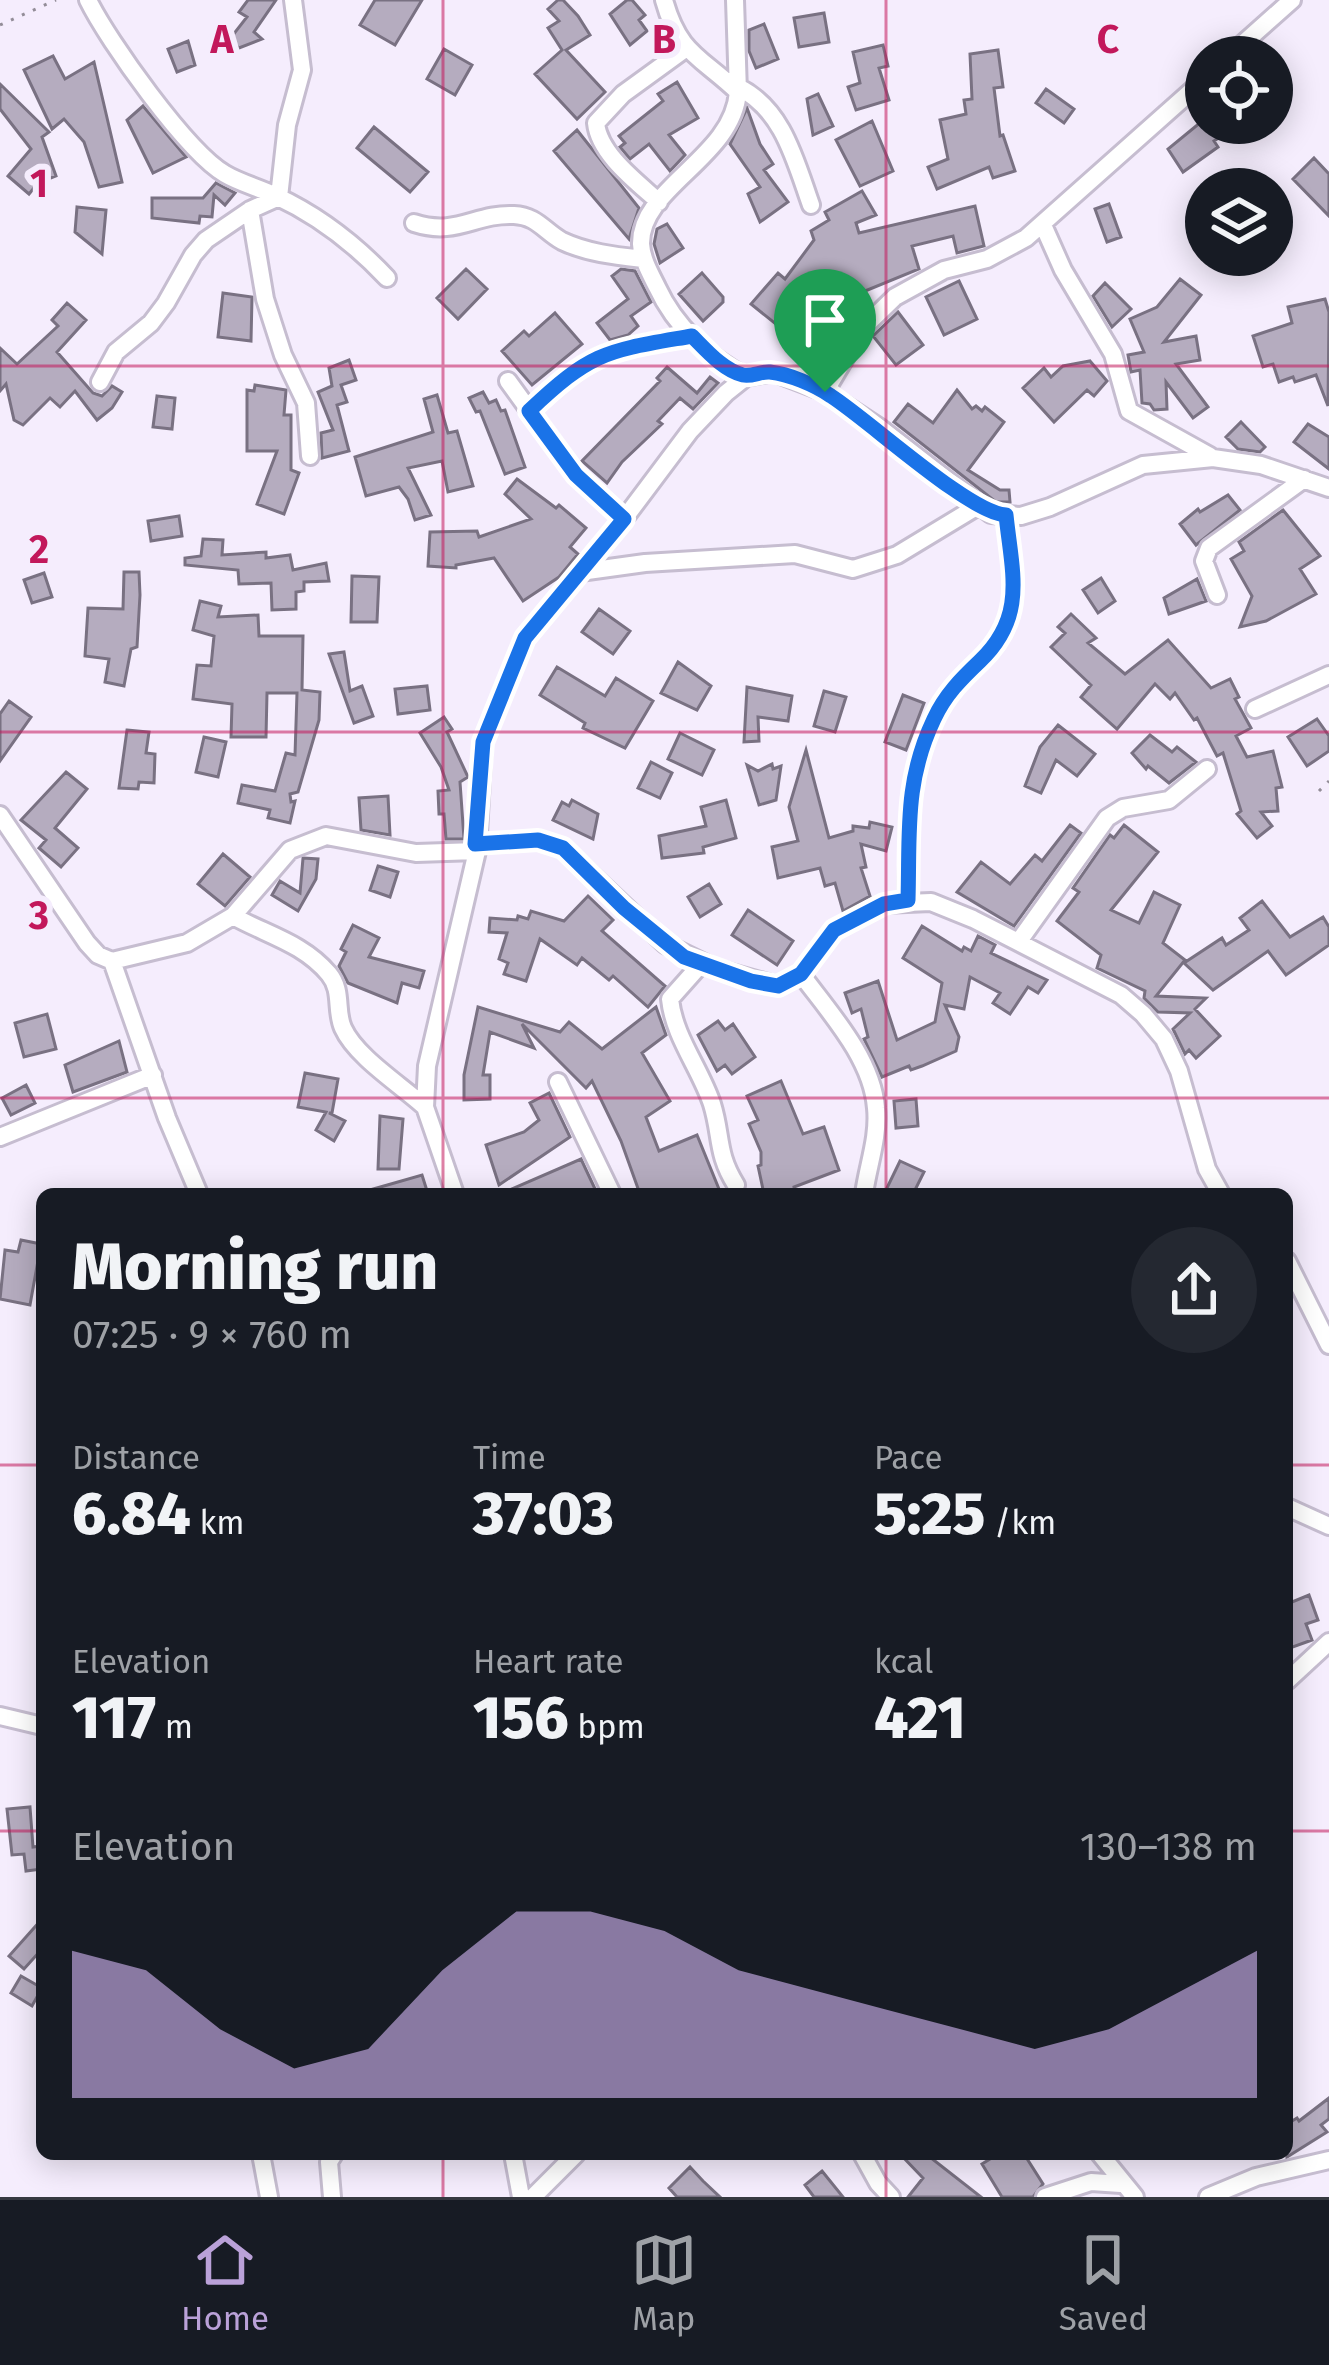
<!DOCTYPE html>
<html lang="en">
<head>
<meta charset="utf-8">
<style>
  body { margin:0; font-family:"Fira Sans",sans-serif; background:#242831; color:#f1f3f6; height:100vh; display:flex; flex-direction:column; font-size:45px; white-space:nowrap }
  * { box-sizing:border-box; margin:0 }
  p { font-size:39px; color:#9ea1a6 }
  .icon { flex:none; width:66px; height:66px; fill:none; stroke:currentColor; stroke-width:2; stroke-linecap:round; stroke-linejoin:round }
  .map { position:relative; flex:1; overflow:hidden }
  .drawer { position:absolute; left:36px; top:1188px; width:1257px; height:972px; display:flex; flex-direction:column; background:#171b24; border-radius:18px; box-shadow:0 6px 30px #0003 }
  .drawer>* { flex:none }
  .buttons { position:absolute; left:1185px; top:36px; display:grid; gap:24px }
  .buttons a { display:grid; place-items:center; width:108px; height:108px; border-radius:50%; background:#171b24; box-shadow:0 6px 30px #0003; font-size:60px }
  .pin { position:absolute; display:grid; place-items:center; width:102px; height:102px; color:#fff; margin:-123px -51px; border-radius:50% 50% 50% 0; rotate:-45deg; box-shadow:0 0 12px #0007 }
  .pin .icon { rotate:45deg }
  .round { display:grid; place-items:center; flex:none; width:126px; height:126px; border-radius:63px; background:#242831 }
  .summary { display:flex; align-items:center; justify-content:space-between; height:204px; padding:0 36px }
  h1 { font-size:66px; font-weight:800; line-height:90px }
  .figures { display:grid; grid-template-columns:repeat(3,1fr); gap:18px; height:204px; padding:12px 36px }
  .figures div { display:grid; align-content:center }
  .figures b { font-size:60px; font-weight:800 }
  .figures small { font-size:33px; font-weight:400 }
  .figures p { font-size:33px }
  .chart { height:336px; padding:24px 36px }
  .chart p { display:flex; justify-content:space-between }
  .chart svg { width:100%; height:216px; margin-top:12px; fill:#baa1d8; opacity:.7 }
  .tabs { display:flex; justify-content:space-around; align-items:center; height:168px; border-top:3px solid #363941; background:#171b24; font-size:33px; color:#9ea1a6 }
  .tabs a { display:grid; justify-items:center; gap:6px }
  .tabs .active { color:#baa1d8 }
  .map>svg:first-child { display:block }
  .building { fill:#b5acbf; stroke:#797182; stroke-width:3 }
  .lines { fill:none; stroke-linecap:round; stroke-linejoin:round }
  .minor-casing { stroke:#c6bdd0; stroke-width:22 }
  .path { stroke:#938d98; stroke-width:3; stroke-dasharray:3 9; stroke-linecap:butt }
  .minor { stroke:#fff; stroke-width:16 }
  .route-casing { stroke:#fff; stroke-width:24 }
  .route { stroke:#1a73e8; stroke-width:15 }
  .grid { fill:none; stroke:#c2185b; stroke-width:3; stroke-opacity:0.55 }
  .grid-label { font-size:39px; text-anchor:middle; font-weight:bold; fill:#c2185b; stroke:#f5edfd; stroke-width:12; stroke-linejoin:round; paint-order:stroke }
</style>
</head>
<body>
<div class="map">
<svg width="1329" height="2197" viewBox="0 0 1329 2197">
  <rect width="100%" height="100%" fill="#f5edfd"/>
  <!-- building -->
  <path class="building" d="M248,0H276L254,32L262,39L239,48L229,40L247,17L239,12Z
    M375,0H422L395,45L360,25Z
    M558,0H563L578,16L590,35L566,50L605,92L577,119L535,74L562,50L548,28L559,21L548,9Z
    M627,0H632L645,15L639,20L647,31L630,45L610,14Z
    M824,13L829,42L799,47L794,18Z
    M764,24L778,59L756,68L749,51V30Z
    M188,41L195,65L177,72L168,49Z
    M883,45L888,66L879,68L889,100L856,110L848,87L860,83L853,52Z
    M444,49L472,65L455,95L427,79Z
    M998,50L1003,87L994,88L1000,136L1003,135L1015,171L993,178L989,167L937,189L928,167L948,159L940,120L966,114L964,100L972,99L970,54Z
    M53,56L65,79L94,62L122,182L99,187L84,142L64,119L52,129L24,70Z
    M677,82L698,118L669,135L685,155L670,171L649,144L630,159L620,147L625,143L619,136L663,101L658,94Z
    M0,84L49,132L42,137L56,176L38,183L29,194L8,176L31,149L0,109Z
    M1046,89L1074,109L1064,123L1036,103Z
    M818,94L833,126L813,135L807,99Z
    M143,106L186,157L153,173L127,120Z
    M747,108L760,144L773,164L764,170L788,202L760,222L748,194L760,187L730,144Z
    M872,121L893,171L860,186L836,140Z
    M1201,122L1205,128L1211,123L1220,137L1214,141L1218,147L1183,172L1168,149Z
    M374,127L428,172L410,192L357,148Z
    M577,130L639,208L629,239L554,151Z
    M1314,158L1329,174V216L1293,179Z
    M216,183L235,193L225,205L214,195L212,217L200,216L199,223L152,218V198H203Z
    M862,191L876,215L856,223L859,233L975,206L984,246L957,253L953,236L912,246L919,269L848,298L864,310L848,328L807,298L782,329L751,304L778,273L785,279L814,240L811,231L829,220L825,212Z
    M1109,204L1121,237L1107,242L1095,209Z
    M77,207L106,210L102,254L75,232Z
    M667,224L683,248L660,263L654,244L657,229Z
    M466,269L487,289L458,319L437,298Z
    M621,269L635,271L651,302L631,316L638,326L628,335L610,340L597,323L628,299L612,276Z
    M702,273L723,297V302L703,321L679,294Z
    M1180,279L1201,295L1164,342L1196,336L1200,360L1176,364L1208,407L1193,418L1166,382L1167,409L1154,410L1150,404L1142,403L1140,370L1131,372L1128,355L1144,352L1130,319L1157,307Z
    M959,281L977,319L944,335L926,297Z
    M1105,283L1131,309L1112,327L1093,296Z
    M223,293L252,297L251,341L218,337Z
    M1325,299L1329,312L1328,406L1316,375L1295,382L1293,377L1279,382L1273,364L1263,367L1253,336L1292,323L1288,307Z
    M67,303L86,320L57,352L93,393L102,396L112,386L122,392L112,408L97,420L75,391L60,407L50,398L23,425L14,420L6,384L0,391V348L17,364L58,326L52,320Z
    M898,312L923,345L896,365L873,336Z
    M555,313L582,344L532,385L502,351L524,331L529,336Z
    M798,332L824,345L816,363L789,350Z
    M349,360L356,380L341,385L347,402L337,405L349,451L322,458L321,433L333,430L318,392L332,386L329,368Z
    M1090,361L1107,381L1094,396L1087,390L1054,422L1023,388L1044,368L1051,377L1063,366Z
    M667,367L697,393L710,377L718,383L693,409L680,398L658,421L662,424L622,462L607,483L582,461L660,381L657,378Z
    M255,385L286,390L284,415H291V470L299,473L284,514L257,504L277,451H247V390L254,391Z
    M957,390L972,409L976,406L982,411L985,407L1004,422L968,470L1000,490H1009L1010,502H996L894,422L908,404L933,423Z
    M483,392L489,403L496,400L501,411L505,410L525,467L505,474L480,411L476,412L469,398Z
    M437,395L448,433L457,431L473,486L448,492L442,461L408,468L431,515L415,520L408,499L399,487L366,496L355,457L433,432L424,399Z
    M157,396L175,398L172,429L153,427Z
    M1241,422L1265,447L1260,452L1238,449L1226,437Z
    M1308,424L1329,437V469L1294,442Z
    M517,479L556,508L559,505L586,528L570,547L578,554L559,577L523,601L494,558L456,565V568L428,566L430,532L477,531L479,537L531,519L505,494Z
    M1228,495L1240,510L1196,545L1180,524L1198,509L1200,512Z
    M1283,510L1320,556L1300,569L1316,594L1266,621L1240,627L1252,596L1231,559L1244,551L1239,542Z
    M179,516L182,536L151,541L148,521Z
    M203,539L223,540L222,555L266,552V558L290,555L293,570L326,563L329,581L304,582V591L296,592V609L272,610L271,583L239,584L238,570L185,565V558L201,556Z
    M124,572H139L140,595L137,647L131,649L124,686L105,682L109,659L85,656L88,608L123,609Z
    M44,573L52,597L32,603L24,580Z
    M352,576L379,577L377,622H351Z
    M1101,578L1115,601L1098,613L1083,590Z
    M1197,579L1206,601L1169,614L1164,598Z
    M200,601L221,606L218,617L258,615L259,636H303L302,690L320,692L319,720L298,792L290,794L291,802L295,801L290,823L268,818L270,810L238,803L242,785L275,791L286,753L295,755L297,693H267L266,737H231L232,704L193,699L197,665L211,666L214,636L193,630Z
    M599,609L630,631L613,654L582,632Z
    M1071,614L1096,638L1088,643L1125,674L1168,640L1211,688L1230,679L1239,697L1235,699L1251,728L1236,736L1247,757L1273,751L1282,787L1276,788L1278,811L1261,812L1272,826L1257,838L1237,814L1241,811L1223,753L1217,756L1197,718L1194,720L1175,693L1170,699L1155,684L1117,729L1081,697L1091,685L1051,647L1065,633L1058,627Z
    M344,652L350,691L362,686L373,716L354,723L329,654Z
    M678,662L711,686L697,710L661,693Z
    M557,667L605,696L616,678L653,701L625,748L583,728L585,723L540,695Z
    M427,686L430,710L398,714L395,689Z
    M747,687L792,696L788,721L758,717L759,741L744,742Z
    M824,691L846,697L835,732L814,726Z
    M903,695L924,703L906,750L885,742Z
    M9,701L31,717L0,761V714Z
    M444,717L452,729L447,732L468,777L460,782L464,839H446L444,814H439L438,791L449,790L441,767L420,733Z
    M1317,719L1329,736V751L1307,766L1288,737Z
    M1058,725L1095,754L1077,776L1056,760L1041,793L1025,786L1040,747Z
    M127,730L149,732L146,753L155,754L154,783L139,782L138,789L119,788Z
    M680,733L714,750L702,775L668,759Z
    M1150,735L1172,752L1177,747L1196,762L1169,783L1148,766L1146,769L1132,753Z
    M204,737L226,742L218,777L196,772Z
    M806,750L829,838L853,831V826L869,828L870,822L892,827L886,851L861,844L866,867L861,868L870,896L843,911L835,883L825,886L820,868L778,878L772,847L798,841L789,807Z
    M651,762L672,773L660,798L638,788Z
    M772,764L773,769L781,766L776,800L759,805L747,765L758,771Z
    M66,772L87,789L55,828L78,848L61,867L39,848L46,840L21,820Z
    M388,796L390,835L361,830L359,798Z
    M572,800L598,814L593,839L553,820L562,802L569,806Z
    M726,800L736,838L703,847L704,853L662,858L659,836L706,826L701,807Z
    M1070,825L1081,833L1014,926L957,892L981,862L1010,884L1035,855L1042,861Z
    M1124,825L1158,852L1111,910L1139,923L1154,892L1180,905L1163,943L1185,960L1156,996L1206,998L1195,1009L1220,1036L1196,1058L1189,1050L1185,1054L1173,1029L1190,1013L1158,1012L1144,998L1145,991L1097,968L1101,955L1057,921L1079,892L1073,888L1110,835L1114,838Z
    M223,854L250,877L225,906L198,884Z
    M303,858L318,859L316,879L298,911L272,895L280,881L300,893Z
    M378,866L398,872L390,897L370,890Z
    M709,884L721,904L700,917L688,897Z
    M588,896L613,920L602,931L665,986L648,1007L613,976L609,980L582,958L577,965L540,939L526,981L504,974L508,963L499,959L507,933L489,932L490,918L517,920L518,916L528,919L531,911L564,921Z
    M1262,901L1290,937L1323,917L1329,927V945L1286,975L1268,951L1213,990L1184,963L1222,938L1226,945L1249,930L1240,918Z
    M748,910L793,941L777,965L732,935Z
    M353,925L379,938L369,957L424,971L419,988L402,983L397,1003L348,983L339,966L346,952L341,949Z
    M922,926L962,951L964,947L971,951L978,936L995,945L991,953L1047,980L1038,993L1028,987L1010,1014L993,1003L1000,993L970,977L964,1009L945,1005L959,1037L956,1051L922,1066L911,1070L909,1066L882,1077L864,1039L868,1037L861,1009L852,1013L845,993L878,981L897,1040L935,1022L942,983L903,958Z
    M478,1007L560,1032L569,1022L602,1049L656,1007L666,1035L642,1053L670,1101L646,1117L659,1151L697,1135L721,1194H640L621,1141L592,1081L586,1088L522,1024L534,1048L490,1032L483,1075H490V1099L464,1100V1075Z
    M47,1014L56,1049L24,1057L15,1023Z
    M718,1021L725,1030L733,1024L755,1057L732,1074L725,1065L717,1071L698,1035Z
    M119,1041L127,1072L73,1092L65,1065Z
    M305,1073L338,1079L332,1113H329L345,1121L334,1141L316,1130L326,1112L298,1107Z
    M781,1081L803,1134L824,1127L839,1170L794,1187L795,1194H764L758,1166L761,1165V1152L749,1124L758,1120L747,1096Z
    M26,1085L35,1103L11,1115L2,1098Z
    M549,1093L570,1137L499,1185L486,1145L524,1132L539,1120L530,1103Z
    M916,1099L918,1126L896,1128L894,1101Z
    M380,1116L403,1119L399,1169H378Z
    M581,1159L596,1191L588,1194H500Z
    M900,1161L924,1172L913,1194H884Z
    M422,1175L428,1194H370V1190Z
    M21,1240L41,1244L30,1305L0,1299L5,1250L18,1252Z
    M1309,1595L1318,1620L1306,1624L1312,1640L1290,1648L1287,1604Z
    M30,1807L33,1847L41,1846L42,1869L26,1871L24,1854L12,1855L7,1809Z
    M42,1919V1949L24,1969L9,1956Z
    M21,1976L42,1988L32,2006L11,1993Z
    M1329,2098V2119L1321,2125L1327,2132L1287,2157V2124L1297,2118L1299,2121Z
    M900,2154H926L981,2197H908L923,2178Z
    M998,2154H1024L1043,2184L1033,2197H1002L982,2164Z
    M690,2167L703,2181L720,2197H677L669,2188Z
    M822,2171L843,2197H814L805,2185Z"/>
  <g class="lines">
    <!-- minor casing -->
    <g class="minor-casing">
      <path id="minor" d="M88,0C108,41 187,152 225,174C240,183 260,188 276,196C319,216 355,244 387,278
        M664,0C679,54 700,56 738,92C733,158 640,187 641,244C642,259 650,273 657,287C675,326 709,358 746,377
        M735,0L738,92
        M1228,57L1292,0
        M738,87C783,109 795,160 811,205
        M659,202C637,182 599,154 596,123L623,94L685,49
        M250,210L265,299L283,355L306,403L310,456
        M414,223C457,237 475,213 514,215C537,216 544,231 562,241C587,253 616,256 643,259
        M1043,225L1063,270L1113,354L1129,411L1210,456
        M508,381L576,475L624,519
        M100,382L116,352L151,323L166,303L193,255L206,240L250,210L279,197L287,125L302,70L293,0
        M825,392L863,328L895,297L944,270L987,259L1026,238L1206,78
        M529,411C592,350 607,350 692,336
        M580,572L645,563L795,554L853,569L897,555L978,506
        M1217,595L1204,561L1209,548L1304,479
        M1255,709L1329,675
        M0,815L87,943L98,955L112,961L187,943L233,916L290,850L326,836L416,853L477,851
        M475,844L538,840L563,848L665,944L714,968L778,986L801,974L834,930L883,904L931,902L973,919L1121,995L1143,1014L1164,1039L1179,1071L1207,1169L1221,1194
        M907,900C910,833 904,781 934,719C945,695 962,679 980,661C1026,616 1012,573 1006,515
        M233,916C267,935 303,943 329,974C343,991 335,1010 343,1028C356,1057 401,1085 425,1107
        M1019,941L1107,818L1123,808L1169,800L1207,769
        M112,961L167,1118L199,1194
        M702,963L670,999C674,1037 700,1068 712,1104C722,1136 716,1153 736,1185
        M801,974C829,1012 872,1058 876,1108C879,1137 868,1165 864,1194
        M558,1082L612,1194
        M0,1137L153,1075
        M455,1194L425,1107L427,1066L477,851L483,743L525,638L624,519L690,431L726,393L746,377L773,372L825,392L880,428L991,514L1021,516L1050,507L1143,465L1213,458L1261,465L1329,488
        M1287,1261L1329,1345
        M1287,1507L1329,1526
        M1287,1681L1329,1642
        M0,1716L42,1726
        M261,2154L269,2197
        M513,2154L521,2197
        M862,2154L878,2183L891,2197
        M1100,2154L1135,2197
        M332,2197L329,2162L334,2154
        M533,2197L576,2154
        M1045,2197L1091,2182L1121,2184
        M1208,2197L1256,2177L1329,2160"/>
    </g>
    <!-- path -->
    <path class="path" d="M0,25L56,0
      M1319,791L1329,781"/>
    <!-- minor -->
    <use href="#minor" class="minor"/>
  </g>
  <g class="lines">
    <!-- route casing -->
    <g class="route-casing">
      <path id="route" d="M692,336C706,350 723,370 743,375C752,377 761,371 770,372C789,374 815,385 831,396C870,421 969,513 1006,515C1012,573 1027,616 980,661C961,679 945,695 934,719C904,782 910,833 908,900L884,904L834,930L801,974L778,986L751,981L684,957L624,908L563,848L538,840L475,844L483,742L525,638L624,519L576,475L529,411C593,350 607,351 692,336Z"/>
    </g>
    <!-- route -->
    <use href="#route" class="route"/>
  </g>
  <!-- grid -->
  <path class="grid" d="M443,0V1194M886,0V1194M0,366H1329M0,732H1329M0,1098H1329M0,1465H42M1287,1465H1329M0,1831H42M1287,1831H1329M443,2154V2197M886,2154V2197"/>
  <g class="grid-label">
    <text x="222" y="53">A</text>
    <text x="664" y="53">B</text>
    <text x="1108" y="53">C</text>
    <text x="39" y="197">1</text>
    <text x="39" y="563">2</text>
    <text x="39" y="929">3</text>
  </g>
</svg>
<div class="buttons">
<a><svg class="icon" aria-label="locate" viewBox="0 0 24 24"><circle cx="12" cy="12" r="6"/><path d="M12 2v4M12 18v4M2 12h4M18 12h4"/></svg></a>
<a><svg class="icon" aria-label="layers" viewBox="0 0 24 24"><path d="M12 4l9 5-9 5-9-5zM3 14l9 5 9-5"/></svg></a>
</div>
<div class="pin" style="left:825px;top:392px;background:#1e9e55"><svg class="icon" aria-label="arrive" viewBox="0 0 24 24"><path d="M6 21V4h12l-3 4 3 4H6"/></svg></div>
<section class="drawer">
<div class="summary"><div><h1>Morning run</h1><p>07:25 · 9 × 760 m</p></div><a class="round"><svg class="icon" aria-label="share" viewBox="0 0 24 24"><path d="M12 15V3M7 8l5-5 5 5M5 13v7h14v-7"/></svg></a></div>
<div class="figures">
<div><p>Distance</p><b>6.84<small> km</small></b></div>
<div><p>Time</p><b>37:03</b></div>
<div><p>Pace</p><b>5:25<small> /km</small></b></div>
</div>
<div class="figures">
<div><p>Elevation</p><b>117<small> m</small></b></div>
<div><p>Heart rate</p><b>156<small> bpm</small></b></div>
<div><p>kcal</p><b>421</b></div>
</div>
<div class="chart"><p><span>Elevation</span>130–138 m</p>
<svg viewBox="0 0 160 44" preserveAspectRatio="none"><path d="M0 44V14L10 18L20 30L30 38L40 34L50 18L60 6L70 6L80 10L90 18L100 22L110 26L120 30L130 34L140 30L150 22L160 14V44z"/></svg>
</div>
</section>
</div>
<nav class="tabs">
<a class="active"><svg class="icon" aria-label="home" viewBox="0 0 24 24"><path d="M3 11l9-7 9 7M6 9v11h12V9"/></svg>Home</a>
<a><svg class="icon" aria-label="map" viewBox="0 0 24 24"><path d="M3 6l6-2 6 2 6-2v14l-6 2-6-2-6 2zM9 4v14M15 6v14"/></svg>Map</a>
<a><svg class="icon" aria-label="saved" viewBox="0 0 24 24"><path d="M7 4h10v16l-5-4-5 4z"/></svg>Saved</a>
</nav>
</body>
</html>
